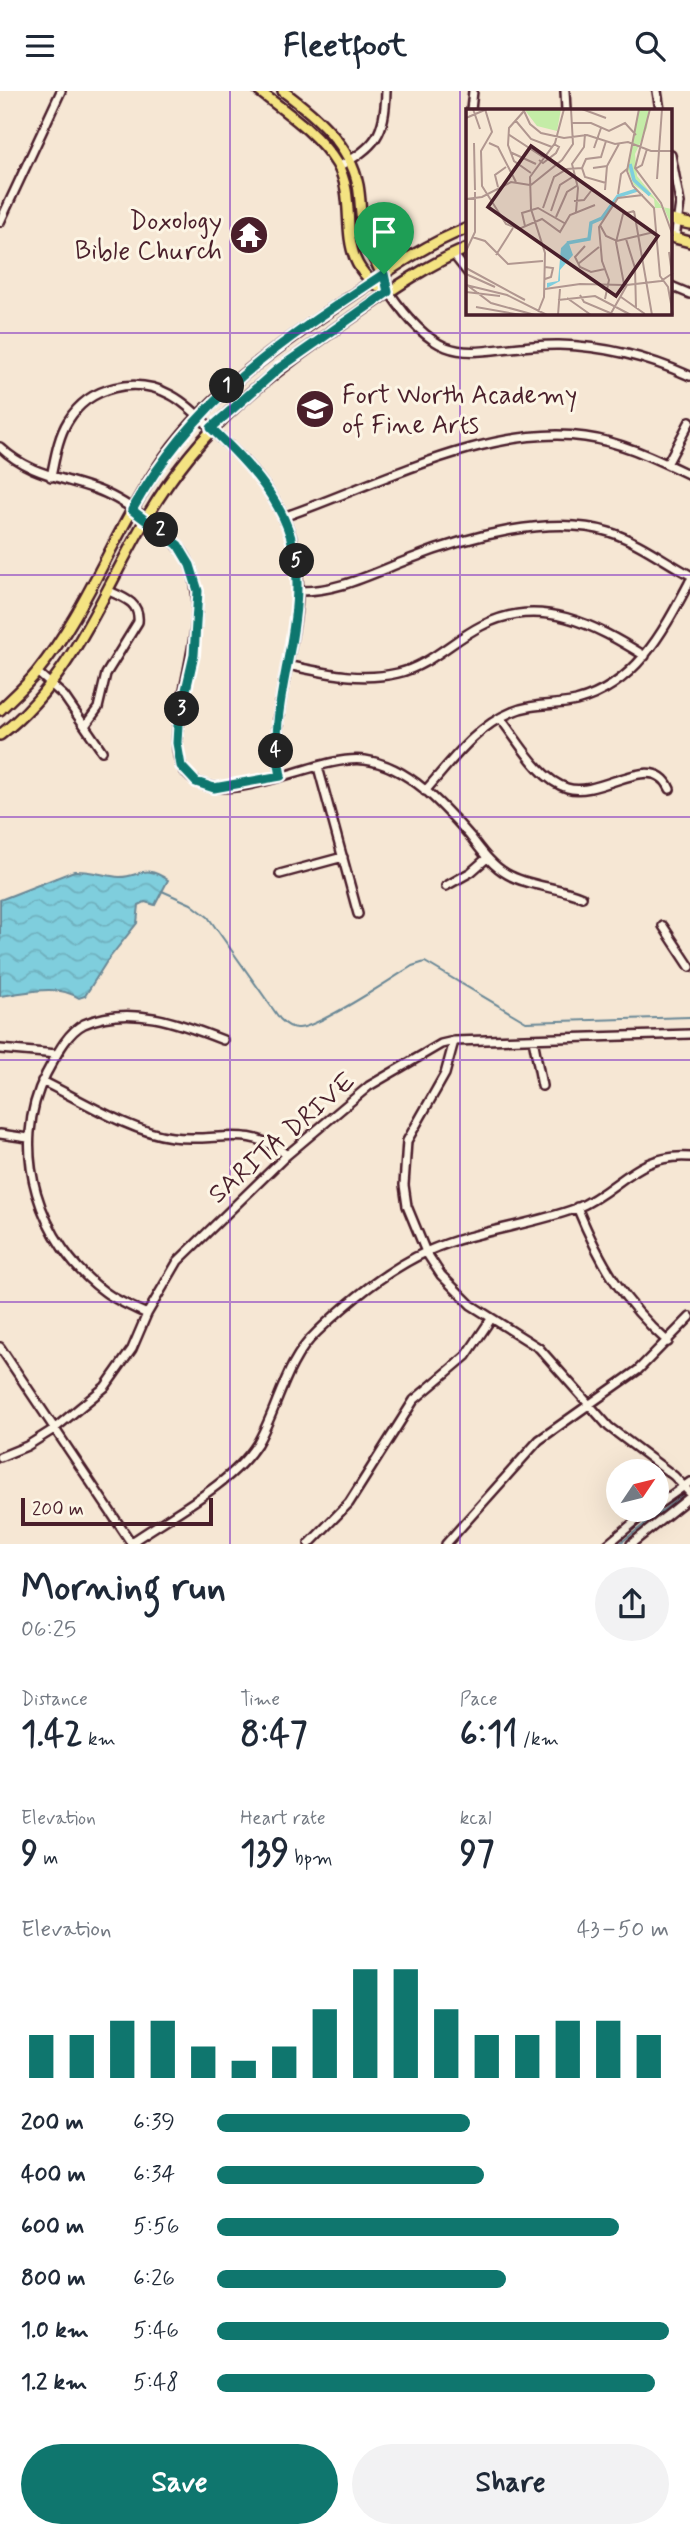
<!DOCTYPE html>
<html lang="en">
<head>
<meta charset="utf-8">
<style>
  body { margin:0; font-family:Mynerve,sans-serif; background:#f2f2f3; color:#1f2937; height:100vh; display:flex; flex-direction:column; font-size:26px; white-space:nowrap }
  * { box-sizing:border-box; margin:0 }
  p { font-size:23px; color:#747a83 }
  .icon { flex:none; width:38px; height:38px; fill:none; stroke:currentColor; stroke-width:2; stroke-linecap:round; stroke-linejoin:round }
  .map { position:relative; height:1453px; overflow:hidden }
  .panel { display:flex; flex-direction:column; background:#fff; flex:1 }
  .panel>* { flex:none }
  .needle { width:46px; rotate:55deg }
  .controls { position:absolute; left:606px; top:1368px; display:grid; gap:14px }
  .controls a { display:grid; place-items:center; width:63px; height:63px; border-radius:50%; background:#fff; box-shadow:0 7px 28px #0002; font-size:35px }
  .scale { position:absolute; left:21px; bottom:18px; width:192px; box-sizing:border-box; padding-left:7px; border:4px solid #4a1f2b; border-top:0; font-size:19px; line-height:24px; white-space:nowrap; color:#4a1f2b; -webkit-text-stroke:5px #fcf5e5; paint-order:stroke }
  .pin { position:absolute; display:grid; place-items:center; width:60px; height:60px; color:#fff; margin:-72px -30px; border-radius:50% 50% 50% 0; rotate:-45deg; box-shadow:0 0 7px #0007 }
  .pin .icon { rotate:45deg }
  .km { position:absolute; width:35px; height:35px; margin:-18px; border-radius:50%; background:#222; color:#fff; font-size:19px; line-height:35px; text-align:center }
  .round { display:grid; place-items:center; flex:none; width:74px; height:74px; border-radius:37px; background:#f2f2f3 }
  .overview { display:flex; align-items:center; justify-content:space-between; height:119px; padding:0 21px }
  h1 { font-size:38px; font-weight:700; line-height:52px }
  .stats { display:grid; grid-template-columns:repeat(3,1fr); gap:10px; height:119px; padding:7px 21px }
  .stats div { display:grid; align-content:center }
  .stats b { font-size:35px; font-weight:700 }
  .stats small { font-size:19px; font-weight:400 }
  .stats p { font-size:19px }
  .chart { height:196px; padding:14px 21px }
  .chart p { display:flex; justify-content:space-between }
  .chart svg { width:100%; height:126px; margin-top:7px; stroke:#0f766e; stroke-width:6 }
  .primary-button { display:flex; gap:14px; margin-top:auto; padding:14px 21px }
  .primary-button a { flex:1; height:80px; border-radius:42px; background:#0f766e; color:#fff; font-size:28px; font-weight:700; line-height:80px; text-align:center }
  .primary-button a+a { background:#f2f2f3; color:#1f2937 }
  ul { padding:0 21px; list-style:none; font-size:23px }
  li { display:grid; grid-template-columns:112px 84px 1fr; align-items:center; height:52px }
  li i { height:18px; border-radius:9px; background:#0f766e }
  header { display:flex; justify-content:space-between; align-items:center; height:91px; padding:0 21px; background:#fff; font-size:32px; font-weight:700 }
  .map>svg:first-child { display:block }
  .water { fill:url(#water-waves); stroke:#6a8896; stroke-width:2 }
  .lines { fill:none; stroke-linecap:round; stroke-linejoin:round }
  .stream { stroke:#6a8896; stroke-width:2 }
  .minor-casing { stroke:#4a1f2b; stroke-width:12 }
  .major-casing { stroke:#4a1f2b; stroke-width:14 }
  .minor { stroke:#fcf5e5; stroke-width:7 }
  .major { stroke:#f4e382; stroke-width:9 }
  .route-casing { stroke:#fff; stroke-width:14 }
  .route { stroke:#0f766e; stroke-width:9 }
  .grid { fill:none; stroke:#7b2cbf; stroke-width:2; stroke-opacity:0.55 }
  .labels { text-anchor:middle; stroke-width:6; stroke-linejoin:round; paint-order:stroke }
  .poi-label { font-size:26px; fill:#4a1f2b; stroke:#fcf5e5; text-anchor:end }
  .street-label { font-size:26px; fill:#4a1f2b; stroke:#fcf5e5 }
  .inset-river { fill:none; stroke:#7fcedd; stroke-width:3.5 }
  .inset-road { fill:none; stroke:#b19790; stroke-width:2 }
  .view { fill:#4a1f2b; fill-opacity:0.15; stroke:#4a1f2b; stroke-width:3.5 }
  .inset-edge { fill:none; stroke:#4a1f2b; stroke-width:3.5 }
</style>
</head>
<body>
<header><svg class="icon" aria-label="menu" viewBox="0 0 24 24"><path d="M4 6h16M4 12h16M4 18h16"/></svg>Fleetfoot<svg class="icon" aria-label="search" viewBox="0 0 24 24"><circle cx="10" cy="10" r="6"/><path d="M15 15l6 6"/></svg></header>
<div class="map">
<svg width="690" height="1453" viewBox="0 0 690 1453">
  <defs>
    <pattern id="water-waves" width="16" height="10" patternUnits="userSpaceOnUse" patternTransform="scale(1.75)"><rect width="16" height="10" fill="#7fcedd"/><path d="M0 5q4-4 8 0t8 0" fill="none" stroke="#6fb0be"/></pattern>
  </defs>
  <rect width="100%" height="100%" fill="#f6e7d4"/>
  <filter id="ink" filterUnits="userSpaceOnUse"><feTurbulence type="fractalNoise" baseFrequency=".0143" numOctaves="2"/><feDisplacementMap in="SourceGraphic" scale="14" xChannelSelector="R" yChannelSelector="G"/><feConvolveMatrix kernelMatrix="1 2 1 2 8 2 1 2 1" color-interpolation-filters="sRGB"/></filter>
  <g filter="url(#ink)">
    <!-- water -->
    <path class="water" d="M74,780C90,779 104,785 120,786C140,786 144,772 168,789L155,814L145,811L139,814L137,832L107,870L85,905L79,907C55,892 27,902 0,905V809Z"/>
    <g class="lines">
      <!-- stream -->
      <path class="stream" d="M162,800L191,813L208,826L280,928C285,933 291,938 299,937C321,935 390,889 412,875L425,871L526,931L690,926
        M619,1453L684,1403"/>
      <!-- minor casing -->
      <g class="minor-casing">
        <path id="minor" d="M565,0L566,19
          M657,0L660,19
          M471,19L473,0
          M671,64L680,112L675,147
          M338,76C376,55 385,44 386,0
          M0,131L61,0
          M453,163L468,182
          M671,195L690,203
          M389,201C449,289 473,253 559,254C606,255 648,266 690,285
          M0,356C28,383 61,386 95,398C121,407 169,440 184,463C225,527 151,644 187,683C224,723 317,662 365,669C408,675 443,714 470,745C481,759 491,774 507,783C527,795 559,796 582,806
          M667,373L690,330
          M51,386C55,367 58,346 68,330C89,295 136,285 171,304C188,313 202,329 216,342C249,373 278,404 292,448C316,528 263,605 281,685
          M283,426C371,396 489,332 585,346C622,351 656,368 690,384
          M298,500C339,501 373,482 410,468C465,446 552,423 609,441C638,450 664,470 690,484
          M287,574C325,582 360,591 398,582C429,575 453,549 481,535C540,504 595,534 645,565
          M37,581L64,605L102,660
          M500,627C518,649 538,688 567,697C600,708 653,658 670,698
          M85,635L98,617L106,583L138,531C140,512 125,507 109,500
          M318,676L358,823
          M425,700C451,671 475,636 512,621C532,612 555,615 576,610C636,594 663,541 690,490
          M280,783L343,766
          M446,795L471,781L487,767
          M663,835L690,876
          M533,948L542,995
          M454,950L445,983L407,1050L404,1094L407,1115L426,1161L441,1184L471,1214L539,1257L609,1336L674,1385L690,1402
          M0,958L57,963
          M42,990C81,1009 131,1041 172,1046C218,1052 246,1032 287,1064
          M0,1043L28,1047
          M577,1116C600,1172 623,1211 668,1251
          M147,1223C132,1216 117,1210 105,1201C39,1153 8,1058 46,983C55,967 66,942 84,933C130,913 180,932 223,949
          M0,1256L132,1453
          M0,1366L27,1355L54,1338L105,1296L132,1258L147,1223L178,1170L287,1064L369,995L441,953L454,950L690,943
          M656,1415L690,1391
          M135,1453L132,1451C171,1424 232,1393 257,1353C279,1316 284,1272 317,1241C348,1211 389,1178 428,1160C476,1139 529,1135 577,1117C620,1099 636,1062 690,1066
          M309,1453L349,1412L414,1309L466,1265L491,1228
          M446,1453L539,1349L638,1279L690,1226
          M608,1453L649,1419
          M631,1453L690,1406"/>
      </g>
      <!-- major casing -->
      <g class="major-casing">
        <path id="major" d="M259,0C286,21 319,43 337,73C362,116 328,172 389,201
          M283,0C315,24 350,53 358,94C361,110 360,127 364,142C369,164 383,180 389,201
          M671,129L690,133
          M671,146L690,151
          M0,619C12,607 26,595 37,581C86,521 113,444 156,379C204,305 273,259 344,210C384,183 423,154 468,137
          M0,644C73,588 102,502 147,426C203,331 266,286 354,225C390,200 428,173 468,157"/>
      </g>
      <!-- minor -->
      <use href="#minor" class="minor"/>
      <!-- major -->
      <use href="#major" class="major"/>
    </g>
  </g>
  <g class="lines" filter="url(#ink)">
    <!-- route casing -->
    <g class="route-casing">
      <path id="route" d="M384,183L388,201L278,278L211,337C299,420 310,462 286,579C279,616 273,647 281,685L214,697L196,691L181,675L177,652L178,634L194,564L198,500L190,474L178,454L132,419C195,307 279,252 384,183Z"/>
    </g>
    <!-- route -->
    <use href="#route" class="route"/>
  </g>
  <!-- grid -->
  <path class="grid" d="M230,0V1453M460,0V1453M0,242H690M0,484H690M0,726H690M0,969H690M0,1211H690"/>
  <!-- icons -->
  <defs>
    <g id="temple-disc" transform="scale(2.0125)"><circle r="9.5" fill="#4a1f2b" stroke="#fcf5e5"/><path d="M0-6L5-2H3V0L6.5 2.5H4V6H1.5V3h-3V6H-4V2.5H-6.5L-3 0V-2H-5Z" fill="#fff"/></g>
    <g id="school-disc" transform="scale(2.0125)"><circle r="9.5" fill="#4a1f2b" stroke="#fcf5e5"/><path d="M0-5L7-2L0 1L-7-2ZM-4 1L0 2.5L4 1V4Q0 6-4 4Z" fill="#fff"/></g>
  </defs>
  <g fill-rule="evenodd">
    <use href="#temple-disc" x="249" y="144"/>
    <use href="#school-disc" x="315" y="318"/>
  </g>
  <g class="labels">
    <!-- poi labels -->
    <g class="poi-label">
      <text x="222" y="138">Doxology<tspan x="222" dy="30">Bible Church</tspan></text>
      <text x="342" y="312" text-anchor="start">Fort Worth Academy<tspan x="342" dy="30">of Fine Arts</tspan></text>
    </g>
    <!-- street labels -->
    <g class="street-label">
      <text transform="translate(281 1046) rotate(-41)" y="9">SARITA DRIVE</text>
    </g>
  </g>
  <!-- overview -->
  <g transform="translate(466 18)">
    <rect width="206" height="206" fill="#f6e7d4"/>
    <path d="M58,0H95L91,22L71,17Z" fill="#c4eca7"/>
    <path d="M173,0H183L181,19L169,45L171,67L196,98L206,100V118L198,99H189L188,90L168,76L161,59Z" fill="#c4eca7"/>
    <path d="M102,132L107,146L94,161V172L81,179V174L92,172L95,139Z" fill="#7fcedd"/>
    <path class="inset-river" d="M164,55L168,71L184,86M101,134L123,130L125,114L136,109L152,87L171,81"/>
    <path class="inset-road" d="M7,0L14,20M19,0L26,23L15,42L16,77L40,115L53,120L76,110L94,123L104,106L129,96M57,0L64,15L75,24L98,29L121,26L149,35L162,33L185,42H206M116,0L140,9M173,0L161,62L167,77L188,99L194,167L202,178L207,206M184,0L169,59L195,94L207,127M58,2L43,19L42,36L48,52L65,64M0,9L21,0M50,12L65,30L86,38M105,14H125L143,22L159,14L170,26M42,25L77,48M140,32L135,48L120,50L116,59L119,68L140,74M8,34L9,81M23,34L32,38L50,73M128,39L135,19M44,43L70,55M73,51L77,54L90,44L93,38L88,35M127,59L141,57L153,35M169,60L176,56L181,40M191,70L196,0M65,76L96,51L107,35L105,0M32,78L29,66L40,58M139,81L141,57M152,85L155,65L161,60M0,90L16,88L45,73L64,76M108,92L118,91L125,82M77,99L88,68L101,60L116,59M85,102L94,76L108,67M168,102L186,206M110,103L112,79L106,55L118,38L119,25M90,108L101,83L112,76M134,116L140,127L151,132L188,123M59,117L56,104L72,99L100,115M6,128L19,132L42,155L77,152M160,130L169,159L170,199M119,137L109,148L114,158L125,163L139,160M0,142L9,123V83M203,143L206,165M30,146L47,119M112,155L133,138M0,159L59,191M0,165L29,178M79,170L85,168L87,159L79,158M0,176L41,186L81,206M1,176L25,194L69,206M162,176L158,175L150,133L157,105L168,102M79,180L114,175L158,176M0,183L34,187M114,186L118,193L149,206M155,188L179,205M101,189L125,206M139,190L143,171L136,152L133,118L152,89L177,86M92,191L129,187L165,206M10,198L55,206M72,203L78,188L79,144L65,100L64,68L89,34L98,0M92,206L94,180M144,206L161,176L195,172L207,164"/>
    <path class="view" d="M65,37L192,127L150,187L22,98Z"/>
    <rect width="206" height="206" class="inset-edge"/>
  </g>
</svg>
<div class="controls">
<a><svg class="needle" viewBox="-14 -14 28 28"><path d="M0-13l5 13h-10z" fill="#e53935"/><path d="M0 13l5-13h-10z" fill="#747a83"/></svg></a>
</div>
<div class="scale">200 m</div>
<div class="pin" style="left:384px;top:183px;background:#1e9e55"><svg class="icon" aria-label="arrive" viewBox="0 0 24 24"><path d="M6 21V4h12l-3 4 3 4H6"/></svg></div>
<b class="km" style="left:227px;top:295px">1</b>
<b class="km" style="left:161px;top:439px">2</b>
<b class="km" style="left:182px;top:618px">3</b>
<b class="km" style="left:276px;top:660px">4</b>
<b class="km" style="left:297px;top:470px">5</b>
</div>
<section class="panel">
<div class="overview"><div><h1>Morning run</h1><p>06:25</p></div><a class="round"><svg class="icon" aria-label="share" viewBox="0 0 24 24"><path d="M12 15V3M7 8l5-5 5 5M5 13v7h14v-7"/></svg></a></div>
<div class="stats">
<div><p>Distance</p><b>1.42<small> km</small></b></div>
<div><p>Time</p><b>8:47</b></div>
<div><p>Pace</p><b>6:11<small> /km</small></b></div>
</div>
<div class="stats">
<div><p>Elevation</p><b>9<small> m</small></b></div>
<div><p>Heart rate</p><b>139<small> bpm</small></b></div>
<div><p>kcal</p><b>97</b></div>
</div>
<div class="chart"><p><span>Elevation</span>43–50 m</p>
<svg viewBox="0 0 160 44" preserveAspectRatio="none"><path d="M5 44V29M15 44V29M25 44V24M35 44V24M45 44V33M55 44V38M65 44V33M75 44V20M85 44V6M95 44V6M105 44V20M115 44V29M125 44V29M135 44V24M145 44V24M155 44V29"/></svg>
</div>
<ul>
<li><b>200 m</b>6:39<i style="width:56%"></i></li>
<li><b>400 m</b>6:34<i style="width:59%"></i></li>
<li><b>600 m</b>5:56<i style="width:89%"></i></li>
<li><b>800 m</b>6:26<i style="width:64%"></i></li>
<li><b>1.0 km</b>5:46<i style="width:100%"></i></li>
<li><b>1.2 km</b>5:48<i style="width:97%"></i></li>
</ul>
<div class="primary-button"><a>Save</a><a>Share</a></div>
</section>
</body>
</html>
